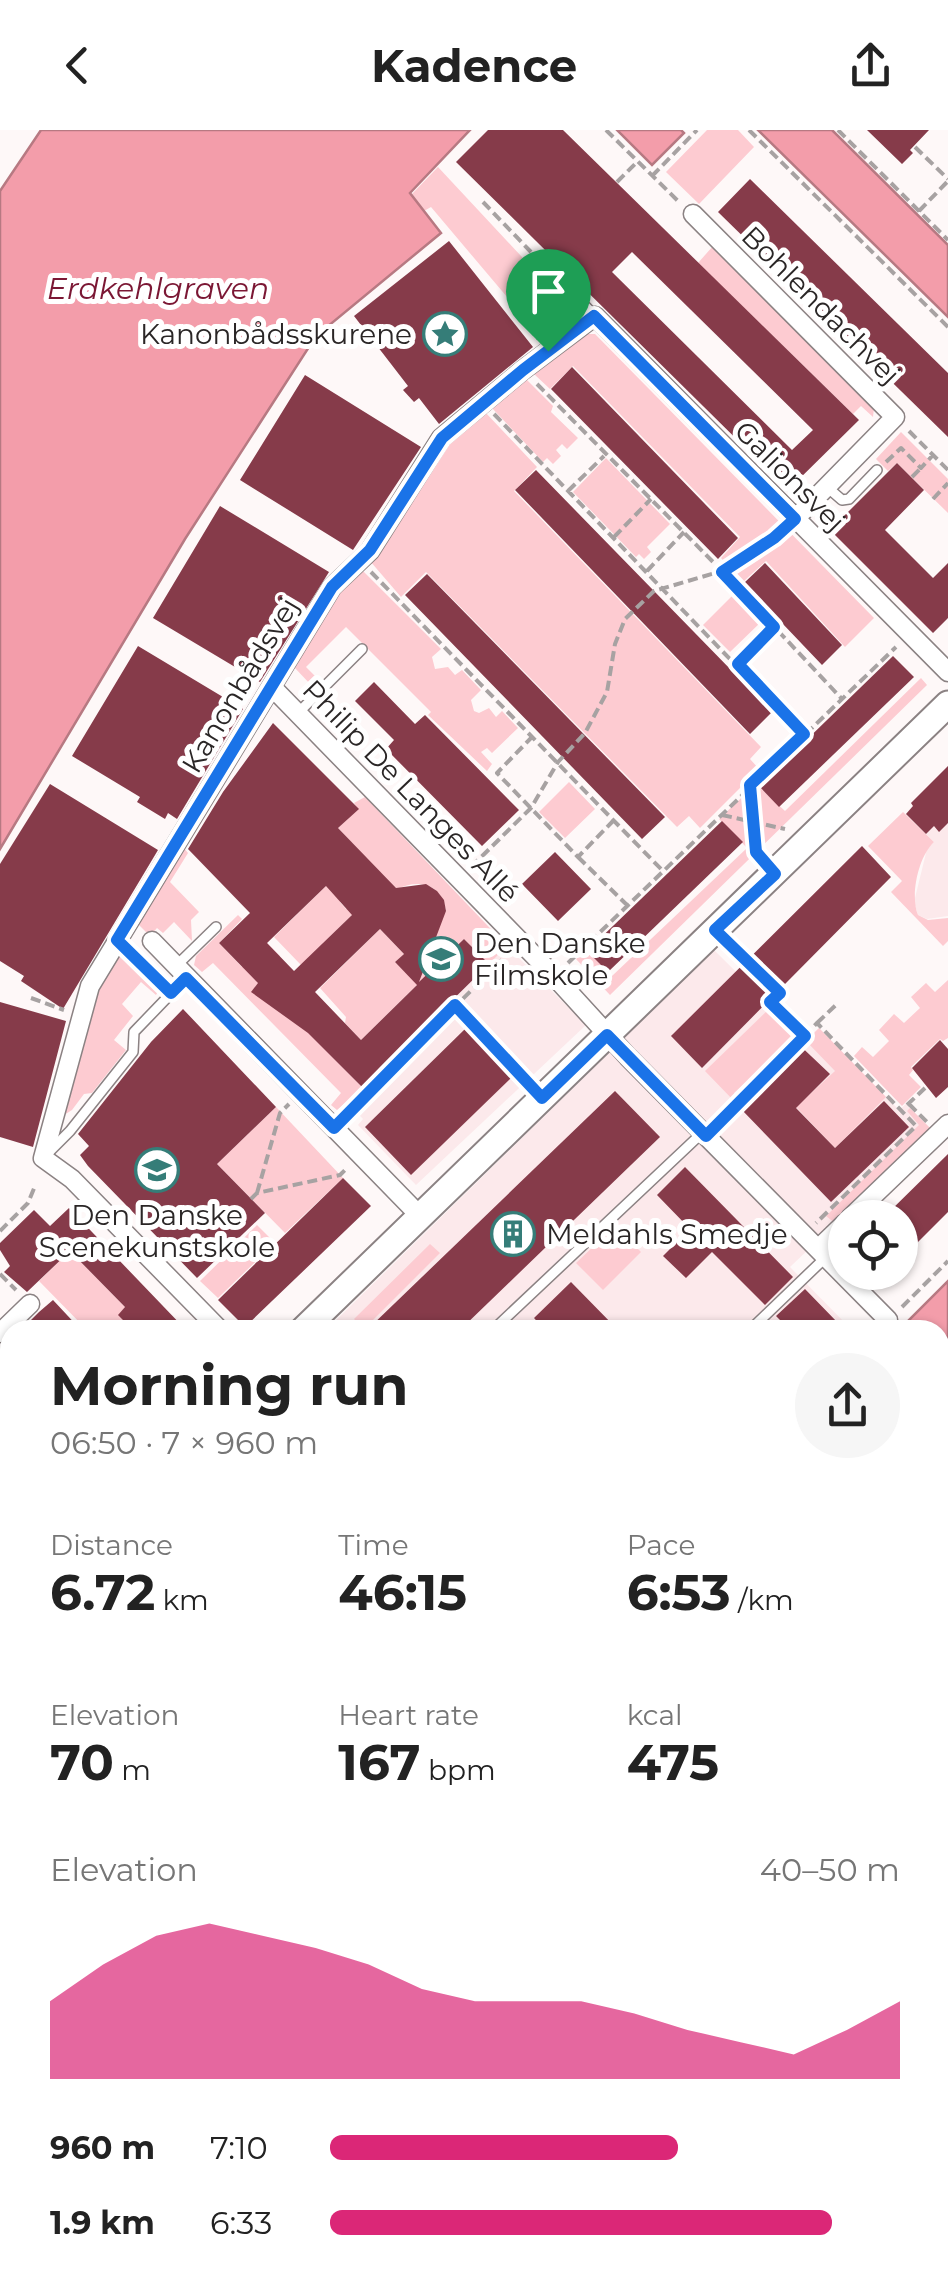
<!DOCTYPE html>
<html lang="en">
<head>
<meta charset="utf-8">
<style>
  body { margin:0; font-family:Montserrat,sans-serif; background:#f6f6f6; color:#222; height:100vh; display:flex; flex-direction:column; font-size:38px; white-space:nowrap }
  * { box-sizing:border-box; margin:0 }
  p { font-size:32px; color:#767676 }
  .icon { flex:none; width:55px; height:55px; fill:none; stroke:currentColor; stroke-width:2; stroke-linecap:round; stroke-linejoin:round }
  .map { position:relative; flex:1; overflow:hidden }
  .sheet { position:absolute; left:0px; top:1190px; width:950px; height:960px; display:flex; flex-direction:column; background:#fff; border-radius:30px 30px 0 0; box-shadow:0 2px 8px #0004 }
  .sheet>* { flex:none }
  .tools { position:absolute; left:828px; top:1070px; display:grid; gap:20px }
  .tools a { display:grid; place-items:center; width:90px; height:90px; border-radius:50%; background:#fff; box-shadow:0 2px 8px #0004; font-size:50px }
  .pin { position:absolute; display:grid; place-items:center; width:85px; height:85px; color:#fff; margin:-102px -42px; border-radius:50% 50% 50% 0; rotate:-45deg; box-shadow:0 0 10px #0007 }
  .pin .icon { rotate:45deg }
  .round { display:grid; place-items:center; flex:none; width:105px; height:105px; border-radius:52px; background:#f6f6f6 }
  .head { display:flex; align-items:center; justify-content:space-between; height:170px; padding:0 50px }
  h1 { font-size:55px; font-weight:700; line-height:75px }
  .metrics { display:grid; grid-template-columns:repeat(3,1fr); gap:15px; height:170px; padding:10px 50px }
  .metrics div { display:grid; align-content:center }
  .metrics b { font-size:50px; font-weight:700 }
  .metrics small { font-size:28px; font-weight:400 }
  .metrics p { font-size:28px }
  .chart { height:280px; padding:20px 50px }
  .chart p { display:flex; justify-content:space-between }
  .chart svg { width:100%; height:180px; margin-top:10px; fill:#db2777; opacity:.7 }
  ul { padding:0 50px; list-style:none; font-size:32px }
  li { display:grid; grid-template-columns:160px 120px 1fr; align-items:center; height:75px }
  li i { height:25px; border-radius:12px; background:#db2777 }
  header { display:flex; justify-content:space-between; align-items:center; height:130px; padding:0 50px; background:#fff; font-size:45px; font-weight:700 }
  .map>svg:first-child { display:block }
  .built { fill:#fce9eb }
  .green { fill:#fdcbd1 }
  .water { fill:#f39daa; stroke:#b77982; stroke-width:2.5 }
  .building { fill:#863b4a; fill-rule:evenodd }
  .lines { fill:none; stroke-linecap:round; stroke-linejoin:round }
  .lane-casing { stroke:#8b8283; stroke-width:12 }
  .street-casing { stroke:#8b8283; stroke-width:21 }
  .secondary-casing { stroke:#8b8283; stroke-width:29 }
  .path { stroke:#a7a2a2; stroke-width:4; stroke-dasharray:10 5; stroke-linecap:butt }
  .lane { stroke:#fff; stroke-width:9 }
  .street { stroke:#fff; stroke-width:18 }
  .secondary { stroke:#fff; stroke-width:25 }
  .route-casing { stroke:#fff; stroke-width:20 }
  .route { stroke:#1a73e8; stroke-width:12 }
  .labels { text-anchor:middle; stroke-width:10; stroke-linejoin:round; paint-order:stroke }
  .street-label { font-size:28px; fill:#2a2626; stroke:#fff }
  .poi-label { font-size:28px; fill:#2a2626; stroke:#fff; text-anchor:start }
  .water-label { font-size:30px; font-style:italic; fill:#7b1734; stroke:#fff }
</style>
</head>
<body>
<header><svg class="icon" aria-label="back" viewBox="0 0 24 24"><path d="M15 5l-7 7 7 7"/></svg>Kadence<svg class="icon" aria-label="share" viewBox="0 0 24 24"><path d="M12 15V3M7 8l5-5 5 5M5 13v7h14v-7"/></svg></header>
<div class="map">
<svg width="948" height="2150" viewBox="0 0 948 2150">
  <rect width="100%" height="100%" fill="#fef8f8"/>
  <!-- built -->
  <path class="built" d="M948,636V786L927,789L918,785L914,772L927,719L934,712L906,684L913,676L911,673Z
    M507,816L586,895L416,1055L358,995L363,989L348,973Z
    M714,820L805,910L819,898L899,980L906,974L933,1001L790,1137L852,1200H326Z"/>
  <!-- green -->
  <path class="green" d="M707,0H738L754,17L699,74L666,42Z
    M438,37L577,186L545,212L431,77L424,81L412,64Z
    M713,116L874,278L873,287L861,276L853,284L698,133Z
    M582,204H595L874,488L845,517L766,431L743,452L721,428L740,407L573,236L550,259L534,244Z
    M525,248L553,276L551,282L578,308L567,319L562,314L556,320L561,326L553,334L547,328L543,332L491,277Z
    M485,282L537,337L514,361L761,617L750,629L759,639L700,698L689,686L677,697L426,442L401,467L370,431L438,323Z
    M901,302L948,349V383L897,333L888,341L876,329Z
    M606,328L670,394L647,417L651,422L644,429L639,424L636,427L573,362Z
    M362,440L441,519L432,527L435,539L448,537L455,545L462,540L481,560L471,570L474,581L479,583L489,578L496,587L502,581L518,598L492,623L487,618L481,622L492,634L487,641L428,585L431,582L346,497L306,537L317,548L311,555L294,537L337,461Z
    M735,463L762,491L730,522L703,495Z
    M921,548L927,555L610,865L576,829L586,819L612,846L747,718L719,689L756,654L785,681Z
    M569,652L595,679L565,708L539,682Z
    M365,667L507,816L489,834L464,809L447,825L429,805L446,781C442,754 418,748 396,760L338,698L358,679L354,673Z
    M903,682L934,712C918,727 910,766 918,785L928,790L948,788V811L943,816L891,762L902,751L868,716Z
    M183,717L188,723L170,752L199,782L191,790L192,811L174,792L163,803L157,798L150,806L138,794Z
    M332,750L347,765L340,772L346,779L359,778L301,835L274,807Z
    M238,785L242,789L219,813L242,837L267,813L280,826L252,861L309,856L322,870L299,893L363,958L337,980L331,975L341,963L213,833L202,842L194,835L196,826Z
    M380,799L404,824L395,832L405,842L415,833L427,845L361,910L345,893L346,887L320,858Z
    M121,820L159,860L156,865L141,852L122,874L133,886L114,910L126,920L92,963L84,964L72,980L61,987L96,861Z
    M948,850V908L943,911L940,909L911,937L913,940L909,945L921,957L902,976L854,926L862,917L873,927L889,911L879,900L894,884L904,893L920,878L911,867L926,853L935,862Z
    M771,877L801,906L796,911L792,908L782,918L785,922L749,956L745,953L734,963L738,967L734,971L705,941Z
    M819,898L886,967L835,1018L796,977L835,941L806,911Z
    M276,977L343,1048L285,1103L217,1034Z
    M910,978L933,1001L836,1094L826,1086L919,995L907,981Z
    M257,1095L275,1113L218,1168L200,1151Z
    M615,1096L641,1122L603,1160L576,1133Z
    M430,1114L440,1123L364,1199L354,1189Z
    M70,1121L125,1177L119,1185L133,1200H87L39,1151Z
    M940,1505L948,1513V1685L940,1692Z"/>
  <!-- water -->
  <path class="water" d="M41,0H470L410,63L441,103L316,206L185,409L0,719V61Z
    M617,0H681L684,3L652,35Z
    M758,0H832L948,115V187Z
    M948,1151V1252L940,1260V1200H899Z
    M948,1886V2150H0V2116L10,2106V2140H940V1894Z"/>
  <!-- building -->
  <path class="building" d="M488,0H563L859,290L788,360L456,32ZM632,122L813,300L792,320L612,142Z
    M867,0H929L910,20L913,23L902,34Z
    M750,49L948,243V307L718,82Z
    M449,111L533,217L439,294L419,268L414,272L403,260L408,256L354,186Z
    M572,237L738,408L718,429L551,259Z
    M305,245L421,317L353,420L240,350Z
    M897,333L924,360L885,400L933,448L948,433V488L933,503L830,400Z
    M536,340L772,582L750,604L515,360Z
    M220,376L329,442L260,552L153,488Z
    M765,433L842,515L822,535L744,453Z
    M427,444L665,687L642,709L405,465Z
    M138,516L243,579L177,689L168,683L165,689L137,672L140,667L72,626Z
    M893,526L914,547L779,677L759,656Z
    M374,552L415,594L425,585L519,680L482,716L386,619L394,610L355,571Z
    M273,593L359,679L338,698L396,758L426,754L437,761L444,770L446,781L419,852L464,809L489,834L363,958L308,903L251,862L258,853L219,813L250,783L188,719L223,662ZM326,756L352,785L294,841L267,813ZM380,799L404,824L395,832L417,855L361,910L315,862Z
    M948,636V693L939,702L934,696L926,704L906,684L913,676L911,673Z
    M50,654L158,720L63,879L21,851L24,846L0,831V734Z
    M722,691L743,712L608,842L587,821Z
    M862,716L891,747L702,938L671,906Z
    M555,722L591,759L558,791L522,754Z
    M0,872L66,891L33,1017L0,1007Z
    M183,879L276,977L217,1034L265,1083L197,1148L88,1036L80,1025L89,1016L78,1004L151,912Z
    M465,899L512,947L411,1045L365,997Z
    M792,908L830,944L796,978L835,1018L884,971L909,997L831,1072L742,980L793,930L782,919Z
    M940,910L948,919V957L936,968L912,938Z
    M615,961L660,1007L460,1200H367Z
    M948,1024V1082L900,1130V1088H883Z
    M685,1037L793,1147L765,1175L712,1122L686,1148L663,1126L690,1099L657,1065Z
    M343,1048L371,1076L245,1197L218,1170Z
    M69,1078L186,1200H133L118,1185L125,1177L70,1121L27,1162L4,1142L10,1136L0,1120V1113L34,1080L50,1096Z
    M571,1152L618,1200H545L534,1188Z
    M805,1159L838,1193L830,1200H771L781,1191L776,1186Z
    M53,1170L81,1200H21L39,1182Z"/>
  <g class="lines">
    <!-- lane casing -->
    <g class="lane-casing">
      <path id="lane" d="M541,131L595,186
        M827,357L842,370L849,369L877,340
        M298,583L362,519
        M176,836L216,797
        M48,1023L70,1001L133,922L134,902L186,848
        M493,1200L702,1003
        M750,1200L826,1127
        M940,1488L948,1496
        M0,1669L10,1674
        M940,1722L948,1730
        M0,1958L10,1947
        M0,2016L10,2026"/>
    </g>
    <!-- street casing -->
    <g class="street-casing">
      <path id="street" d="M693,84L895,287L795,389
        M272,557L554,846L628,927L888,1190
        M152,811L421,1087
        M850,1088L948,994
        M818,1119L845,1093
        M220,1200L72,1049L43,1028L90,856L332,457L370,421L441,308L523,240L595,186L948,542
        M0,1203L30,1174
        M0,1296L10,1307
        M940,1305L948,1297
        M0,2052L10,2042"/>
    </g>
    <!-- secondary casing -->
    <g class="secondary-casing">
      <path id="secondary" d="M303,1200L948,574
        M0,1495L10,1485"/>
    </g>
    <!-- path -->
    <path class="path" d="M606,0L678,71
      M749,0L948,197
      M838,0L948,110
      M915,17L948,49
      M652,46L697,0
      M617,52L637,32
      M483,72L531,122
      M919,81L948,51
      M519,185L538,209
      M537,254L722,441L842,569
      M494,284L803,605
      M909,301L948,340
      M886,332L901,318L921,338L933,325
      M912,347L921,338
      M568,361L604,326
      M933,369L948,353
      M614,407L651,369
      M647,441L684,402
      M371,442L661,739
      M739,532L774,497
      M533,606L497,643L578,727L614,690
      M751,656L759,725
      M722,685L785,699
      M578,727L627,775
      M471,737L531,678L558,632L585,603L607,562L615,514L625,489L654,461L722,441L784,399
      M729,814L780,863L771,872L804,905
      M131,824L160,852
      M568,833L896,517
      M31,868L64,880
      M455,875L528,952
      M817,893L837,874
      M909,974L927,992
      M907,975L925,958
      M346,985L506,826
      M720,992L817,893L916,996L816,1093
      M257,1063L280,983L289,974
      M251,1069L257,1063L340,1045L348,1037
      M0,1101L28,1073L35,1056
      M0,1144L16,1160
      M902,1177L948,1131
      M940,1378L948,1387
      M0,1398L10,1408
      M0,1758L10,1748
      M940,1831L948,1823"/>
    <!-- lane -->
    <use href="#lane" class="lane"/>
    <!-- street -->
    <use href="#street" class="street"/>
    <!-- secondary -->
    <use href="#secondary" class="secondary"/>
  </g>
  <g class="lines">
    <!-- route casing -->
    <g class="route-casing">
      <path id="route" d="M594,186L795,389L774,408L722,442L774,497L738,534L804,604L750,655L756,722L775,744L715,800L780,863L770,872L805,906L706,1006L607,905L542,968L455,875L334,998L186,848L171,863L117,810L332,457L370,420L442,308L523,240Z"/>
    </g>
    <!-- route -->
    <use href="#route" class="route"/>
  </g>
  <!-- icons -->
  <defs>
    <g id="sight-ring" transform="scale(2.25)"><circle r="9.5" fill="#fff" stroke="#357d78" stroke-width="1.5"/><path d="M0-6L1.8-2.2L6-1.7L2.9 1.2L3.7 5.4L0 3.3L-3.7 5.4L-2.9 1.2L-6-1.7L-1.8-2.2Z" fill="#357d78"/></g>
    <g id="university-ring" transform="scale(2.25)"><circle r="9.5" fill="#fff" stroke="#357d78" stroke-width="1.5"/><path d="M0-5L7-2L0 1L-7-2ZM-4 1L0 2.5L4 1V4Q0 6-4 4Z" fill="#357d78"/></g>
    <g id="building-ring" transform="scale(2.25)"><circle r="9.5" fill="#fff" stroke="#357d78" stroke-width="1.5"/><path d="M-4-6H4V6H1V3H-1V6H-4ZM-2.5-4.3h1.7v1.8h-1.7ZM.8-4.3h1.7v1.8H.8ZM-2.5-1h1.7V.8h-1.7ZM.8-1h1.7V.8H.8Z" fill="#357d78"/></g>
  </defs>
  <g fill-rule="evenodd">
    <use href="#sight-ring" x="445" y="204"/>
    <use href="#university-ring" x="441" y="829"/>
    <use href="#university-ring" x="157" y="1040"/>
    <use href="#building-ring" x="513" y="1104"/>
  </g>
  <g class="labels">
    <!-- street labels -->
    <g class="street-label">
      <text transform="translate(821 175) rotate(45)" y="10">Bohlendachvej</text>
      <text transform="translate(790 346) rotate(45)" y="10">Galionsvej</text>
      <text transform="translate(240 555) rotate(-59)" y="10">Kanonbådsvej</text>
      <text transform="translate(411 661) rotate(46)" y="10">Philip De Langes Allé</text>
    </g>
    <!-- poi labels -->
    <g class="poi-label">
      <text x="412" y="214" text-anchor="end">Kanonbådsskurene</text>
      <text x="474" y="823">Den Danske<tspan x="474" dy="32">Filmskole</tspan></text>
      <text x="157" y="1095" text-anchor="middle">Den Danske<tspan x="157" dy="32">Scenekunstskole</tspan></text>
      <text x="546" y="1114">Meldahls Smedje</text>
    </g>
    <!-- water labels -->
    <g class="water-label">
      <text x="158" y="169">Erdkehlgraven</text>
    </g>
  </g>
</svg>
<div class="tools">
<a><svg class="icon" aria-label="locate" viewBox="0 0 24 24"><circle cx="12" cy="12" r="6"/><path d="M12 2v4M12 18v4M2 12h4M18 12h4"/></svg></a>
</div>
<div class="pin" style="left:548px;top:221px;background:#1e9e55"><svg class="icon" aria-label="arrive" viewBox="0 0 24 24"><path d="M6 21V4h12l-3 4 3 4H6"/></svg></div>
<section class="sheet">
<div class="head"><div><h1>Morning run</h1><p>06:50 · 7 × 960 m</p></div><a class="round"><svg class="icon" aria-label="share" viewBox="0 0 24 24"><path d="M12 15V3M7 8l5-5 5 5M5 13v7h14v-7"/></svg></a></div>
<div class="metrics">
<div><p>Distance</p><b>6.72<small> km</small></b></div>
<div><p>Time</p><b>46:15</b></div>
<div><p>Pace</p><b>6:53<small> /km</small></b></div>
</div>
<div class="metrics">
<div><p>Elevation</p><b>70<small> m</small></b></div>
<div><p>Heart rate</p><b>167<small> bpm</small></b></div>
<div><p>kcal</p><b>475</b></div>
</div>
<div class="chart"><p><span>Elevation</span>40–50 m</p>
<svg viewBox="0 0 160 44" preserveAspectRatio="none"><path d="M0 44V25L10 16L20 9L30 6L40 9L50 12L60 16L70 22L80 25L90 25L100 25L110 28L120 32L130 35L140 38L150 32L160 25V44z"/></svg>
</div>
<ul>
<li><b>960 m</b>7:10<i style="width:61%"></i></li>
<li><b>1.9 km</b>6:33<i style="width:88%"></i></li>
</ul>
</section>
</div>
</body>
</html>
